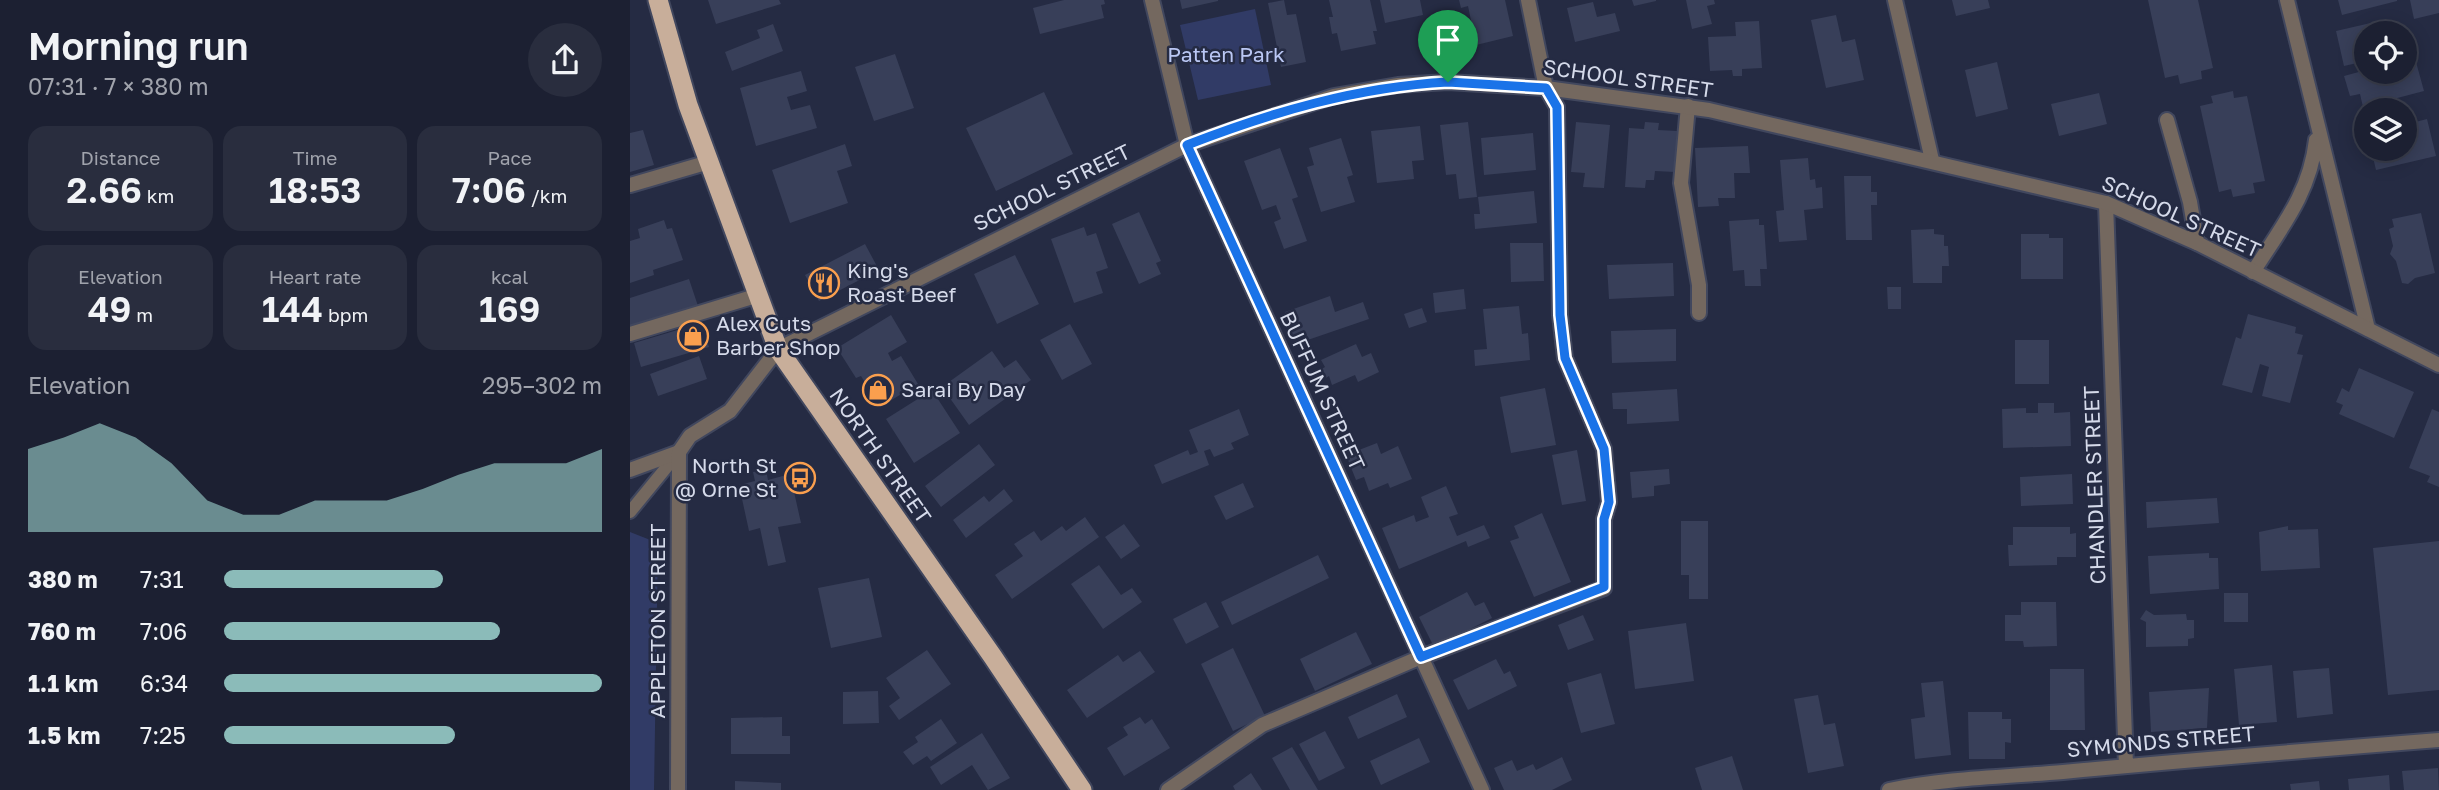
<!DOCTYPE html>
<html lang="en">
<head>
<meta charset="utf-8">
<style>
  body { margin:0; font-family:"Golos Text",sans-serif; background:#292d3e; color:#f1f3f6; height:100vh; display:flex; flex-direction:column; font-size:26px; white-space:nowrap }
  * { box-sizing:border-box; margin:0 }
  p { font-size:23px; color:#a0a3ac }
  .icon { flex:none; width:38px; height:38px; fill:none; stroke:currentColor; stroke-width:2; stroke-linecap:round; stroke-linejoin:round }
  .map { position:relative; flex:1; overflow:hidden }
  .sheet { display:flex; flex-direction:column; background:#1c2032; width:630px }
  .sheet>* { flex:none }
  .buttons { position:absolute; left:1724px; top:21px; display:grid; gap:14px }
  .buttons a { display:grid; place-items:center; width:63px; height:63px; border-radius:50%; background:#1c2032; box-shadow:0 4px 18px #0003,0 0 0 2px #3a3e4d; font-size:35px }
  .pin { position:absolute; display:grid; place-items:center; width:60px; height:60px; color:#fff; margin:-72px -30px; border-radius:50% 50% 50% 0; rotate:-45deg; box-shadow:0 0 7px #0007 }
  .pin .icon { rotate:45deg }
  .round { display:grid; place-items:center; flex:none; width:74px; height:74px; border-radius:37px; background:#292d3e }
  .overview { display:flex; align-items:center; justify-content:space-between; height:119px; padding:0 28px }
  h1 { font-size:38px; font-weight:600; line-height:52px }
  .figures { display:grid; grid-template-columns:repeat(3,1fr); gap:10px; height:119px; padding:7px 28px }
  .figures div { display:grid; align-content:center; border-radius:18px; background:#292d3e; text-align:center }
  .figures b { font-size:35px; font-weight:600 }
  .figures small { font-size:19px; font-weight:400 }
  .figures p { font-size:19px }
  .chart { height:196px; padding:14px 28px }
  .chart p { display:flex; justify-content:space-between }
  .chart svg { width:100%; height:126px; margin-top:7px; fill:#8bbbb9; opacity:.7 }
  ul { padding:0 28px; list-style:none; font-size:23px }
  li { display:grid; grid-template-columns:112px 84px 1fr; align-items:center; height:52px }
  li i { height:18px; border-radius:9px; background:#8bbbb9 }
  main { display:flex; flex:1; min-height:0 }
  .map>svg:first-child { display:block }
  .green { fill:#313b66 }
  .building { fill:#383f59 }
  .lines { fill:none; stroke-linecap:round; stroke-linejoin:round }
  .service-casing { stroke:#41475e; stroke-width:16 }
  .minor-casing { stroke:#41475e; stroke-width:18 }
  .tertiary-casing { stroke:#41475e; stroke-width:18 }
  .trunk-casing { stroke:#41475e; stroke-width:23 }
  .service { stroke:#74685f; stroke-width:12 }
  .minor { stroke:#74685f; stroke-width:14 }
  .tertiary { stroke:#74685f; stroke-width:14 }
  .trunk { stroke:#c8ae9a; stroke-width:19 }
  .route-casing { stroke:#fff; stroke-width:14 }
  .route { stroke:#1a73e8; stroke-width:9 }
  .labels { text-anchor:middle; stroke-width:5; stroke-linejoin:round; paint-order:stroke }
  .park-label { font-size:21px; fill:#bac7f4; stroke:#252b43 }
  .street-label { font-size:21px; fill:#d5daea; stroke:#252b43 }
  .poi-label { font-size:21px; fill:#d5daea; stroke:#252b43; text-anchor:start }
</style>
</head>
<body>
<main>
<section class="sheet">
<div class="overview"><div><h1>Morning run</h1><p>07:31 · 7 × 380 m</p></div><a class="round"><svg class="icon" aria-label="share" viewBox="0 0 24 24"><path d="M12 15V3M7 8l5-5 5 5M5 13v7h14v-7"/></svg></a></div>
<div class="figures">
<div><p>Distance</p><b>2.66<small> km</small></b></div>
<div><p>Time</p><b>18:53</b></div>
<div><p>Pace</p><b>7:06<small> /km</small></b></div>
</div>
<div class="figures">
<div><p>Elevation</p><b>49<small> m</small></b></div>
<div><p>Heart rate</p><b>144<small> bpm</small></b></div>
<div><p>kcal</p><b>169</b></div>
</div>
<div class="chart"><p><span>Elevation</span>295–302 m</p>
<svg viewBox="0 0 160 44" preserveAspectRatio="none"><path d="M0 44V15L10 11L20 6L30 11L40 20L50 33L60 38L70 38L80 33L90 33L100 33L110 29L120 24L130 20L140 20L150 20L160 15V44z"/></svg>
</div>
<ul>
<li><b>380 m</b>7:31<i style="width:58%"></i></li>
<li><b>760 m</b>7:06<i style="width:73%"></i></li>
<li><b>1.1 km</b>6:34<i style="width:100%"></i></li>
<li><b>1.5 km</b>7:25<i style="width:61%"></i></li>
</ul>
</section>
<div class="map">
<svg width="1809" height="790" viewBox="0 0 1809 790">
  <rect width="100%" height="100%" fill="#252b43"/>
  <!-- green -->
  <path class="green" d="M625,9L641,85L568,100L550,25Z
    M0,532L28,543L24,790H0Z"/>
  <!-- building -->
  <path class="building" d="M78,0H149L151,4L86,24Z
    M434,0H474L475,4L471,5L474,18L410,34L403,8Z
    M550,0H588V1L552,9Z
    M654,0L657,15L666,14L676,62L651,67L638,3Z
    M699,0H740L747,31H743L746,44L711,51L707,33L702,34L699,17H703Z
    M750,0H790L793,15L755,23Z
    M829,0H875L883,36L846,45L838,6L831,8Z
    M1002,0H1026V1L1004,6Z
    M1056,0H1084L1085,4L1077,6L1082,24L1062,29Z
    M1322,0H1358L1360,8L1326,16Z
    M1518,0H1568L1583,68L1571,71L1572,79L1550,84L1548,75L1535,78Z
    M1708,0H1767V1L1712,15Z
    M1780,0H1809V13L1784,19Z
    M963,2L967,17L985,13L990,31L945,42L937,8Z
    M1206,15L1212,42L1225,39L1234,80L1196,88L1181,20Z
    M1129,21L1132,68L1112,69V76H1103L1102,70L1080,71L1078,37L1106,36L1105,22Z
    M1745,22L1746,26L1751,25L1753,33H1736V61L1714,66L1706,31Z
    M143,24L153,51L102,71L95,52L130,38L127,30Z
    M265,54L284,108L244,121L225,67Z
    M1367,62L1378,109L1346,117L1335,70Z
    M1786,62L1794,91L1733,107L1730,94L1720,96L1714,76L1736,70L1774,72V65Z
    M171,71L177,91L157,97L161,110L180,105L187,128L126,146L110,88Z
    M1603,91L1604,98L1617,96L1635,181L1623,183L1625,193L1603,197L1601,189L1589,192L1570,106L1583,103L1581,96Z
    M414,92L443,154L366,191L336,128Z
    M1469,93L1477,124L1429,136L1421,104Z
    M1797,119L1806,156L1746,170L1741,149H1774V125Z
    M838,122L847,197L829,199L826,174L816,175L810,125Z
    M946,122L980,125L974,188L953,187L955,173L941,172Z
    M1015,122L1029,123L1028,130L1047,131L1045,172L1025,171L1024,180H1016L1015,188L995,187L999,128L1014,129Z
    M790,126L794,160L782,161L784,179L747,183L741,131Z
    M13,130L24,165L0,172V133Z
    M903,133L906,170L854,175L851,138Z
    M711,138L723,175L717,177L725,202L691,212L677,167L684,165L679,148Z
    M215,144L222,166L207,171L218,203L160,223L142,170Z
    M1118,146L1120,173H1104L1105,198H1088L1089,206L1068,207L1065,148Z
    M650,148L668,197L662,199L677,241L654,249L644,222L651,219L646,205L632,210L614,161Z
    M1178,158L1180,180L1185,179L1186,188L1192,187L1193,208L1174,210L1177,240L1149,242L1146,211L1154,210L1150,160Z
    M1214,176H1241V192H1247V205H1241L1242,240H1216Z
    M904,191L907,223L845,229L844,214H850L848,197Z
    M509,212L531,261L526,263L531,274L509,284L482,224Z
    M1791,213L1805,273L1785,278L1778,284L1772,283L1766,261L1760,254L1763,246L1759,229L1764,227L1762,219Z
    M1129,219V225H1134L1137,269H1130L1131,286H1115L1114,270L1103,271L1099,221Z
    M34,220L37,229L42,228L53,260L23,270L24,275L0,283V241L10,238L8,229Z
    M454,227L457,236L466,233L478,268L466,272L473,293L444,303L421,239Z
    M1304,229V234L1314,235V246H1318L1319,266H1312V283H1283L1281,230Z
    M1391,234H1419V238H1433V279H1391Z
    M880,243H913L914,281L881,282Z
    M235,244L249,270L189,301L175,275Z
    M385,255L409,304L367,324L344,274Z
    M1043,263L1044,296L979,299L977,265Z
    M59,279L68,306L0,328V298Z
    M1257,287H1271V309H1258Z
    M834,289L836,309L805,313L803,293Z
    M700,296L705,312L733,302L739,319L666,344L655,312Z
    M889,306L892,334L898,333L900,360L845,366L844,350L857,349L853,309Z
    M792,308L797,322L779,328L774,314Z
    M1618,314L1666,327L1665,333L1673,335L1667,354L1673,355L1660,403L1632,396L1639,367L1630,364L1622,393L1592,385L1606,337L1611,339Z
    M261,315L277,342L258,353L262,361L271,356L288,384L250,407L231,376L226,378L207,348Z
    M71,323L79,347L11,367L4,343Z
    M440,324L462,364L432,380L410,340Z
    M1046,329V361L982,363L981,331Z
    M1385,340H1419V384H1385Z
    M726,344L732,357L741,353L749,372L728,382L725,375L702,385L699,376L694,379L690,370L695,367L691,360Z
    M362,351L374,368L386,360L401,380L339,425L312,387Z
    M69,356L77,379L28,396L20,374Z
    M1729,368L1784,392L1764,438L1709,414L1713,405L1706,402L1712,388L1719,392Z
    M915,388L926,445L881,453L870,397Z
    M1047,389L1049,421L997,424V409H983L982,393Z
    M302,390L330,433L284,463L256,419Z
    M1408,403H1424V413L1440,412L1441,446L1373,448L1372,409L1396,408V413H1408Z
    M609,409L619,435L601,443L604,449L584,457L580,449L574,451L579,465L532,484L524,465L558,450L560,455L568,452L559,430Z
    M1802,409L1809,412V487L1797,482L1800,476L1779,468Z
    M747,443L751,454L768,446L782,479L760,488L758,483L739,491L734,477L726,480L716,455Z
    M349,444L365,465L311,507L295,486Z
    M947,450L956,501L932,505L922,455Z
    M1039,469L1040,484L1024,486V496L1002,498L1000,472Z
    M136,470L138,480L160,474L171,523L148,527L156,562L138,566L130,528L119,531L109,485L125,481L123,472Z
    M1442,474L1443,504L1391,506L1390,477Z
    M613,483L624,507L596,520L584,496Z
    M816,486L828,514L819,517L827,536L854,525L860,538L838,547L836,541L769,569L752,528L784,515L786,522L799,517L791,497Z
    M374,489L383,501L336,538L323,520L354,496L359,502Z
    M1587,498L1589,523L1517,528L1516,502Z
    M912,513L941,582L904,597L880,541L889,538L884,526Z
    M455,517L469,537L382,599L365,575L393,556L384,544L404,531L411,541L432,526L436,531Z
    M1051,521H1078V599H1059V575H1051Z
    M494,524L510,546L491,559L475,537Z
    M1658,526V530L1688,529L1690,568L1631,571L1629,532Z
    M1383,527H1440V534L1446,533V557H1427V565L1379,566L1378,545H1383Z
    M1809,541V690L1758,695L1743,548Z
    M1579,553V558H1588L1589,589L1520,594L1518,556Z
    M688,555L699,578L602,625L591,602Z
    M469,565L491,595L502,588L512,602L473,629L441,584Z
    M239,578L252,637L201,648L188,588Z
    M837,592L845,606L854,602L862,618L804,647L789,617Z
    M1594,593H1618V622H1594Z
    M576,602L589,627L556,644L543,619Z
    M1391,602H1426L1427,646L1394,647L1393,641H1375V615H1391Z
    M1516,610L1524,615L1556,614L1557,620H1564V638L1558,639V646L1516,647V622L1510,619Z
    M953,615L964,640L938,650L928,625Z
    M1056,623L1064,681L1005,689L998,631Z
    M726,632L742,664L685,691L670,659Z
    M603,648L635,716L603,731L571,664Z
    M297,650L321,684L269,720L259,706L270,698L256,678Z
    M510,651L525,672L457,718L437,690L488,655L493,662Z
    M866,659L874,674L880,671L887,686L838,710L823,680Z
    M1642,665L1647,722L1609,725L1604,669Z
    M1699,668L1703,714L1667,718L1663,671Z
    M1420,669H1454L1455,730H1420Z
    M971,673L985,724L951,733L937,683Z
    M1313,681L1321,755L1285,759L1281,719L1295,717L1291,683Z
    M1579,688L1577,728L1521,732L1519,692Z
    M248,691L249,723L213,724V692Z
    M767,694L777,717L728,739L718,717Z
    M1188,695L1194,725L1205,723L1214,766L1178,773L1164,699Z
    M1338,712H1372V719H1381V743L1375,742V759H1339Z
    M152,717V736H160V754H101V718Z
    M510,717L515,724L522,719L540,748L494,776L477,748L498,735L493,727Z
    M311,719L327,743L301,761L297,756L283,765L273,752L288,742L285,737Z
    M695,731L715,768L689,781L669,744Z
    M352,733L380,778L358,790L342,765L311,785L300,767Z
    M789,738L800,762L751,785L740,761Z
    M662,747L688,790H660L642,758Z
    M1102,756L1113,790H1072L1065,768Z
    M932,757L942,780L922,790H874L864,768L882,760L887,771L903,764L906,770Z
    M1808,768L1809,790H1774L1772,771Z
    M621,773L632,790H605L603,786Z
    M1759,775L1760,790H1719L1718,779Z
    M105,781L151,783V790H105Z
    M1689,781L1690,790H1661L1660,784Z"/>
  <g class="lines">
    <!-- service casing -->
    <g class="service-casing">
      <path id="service" d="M0,512L49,452"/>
    </g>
    <!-- minor casing -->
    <g class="minor-casing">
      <path id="minor" d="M522,0L557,145L852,790
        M1265,0L1302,160
        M1657,0L1738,329
        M1058,106L1051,183L1069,285V313
        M1537,120L1560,202L1567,243
        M0,185L79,162
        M1476,203L1496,766
        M1623,272C1651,228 1680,193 1686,140
        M0,334L129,295
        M0,470L49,452
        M538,790L632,725L791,657L974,588V519L979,502L974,449L935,358L930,315L927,107L916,88L898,0
        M1259,790C1316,778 1374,777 1433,772C1558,760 1683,750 1809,740"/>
    </g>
    <!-- tertiary casing -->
    <g class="tertiary-casing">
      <path id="tertiary" d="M48,790L49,452L60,436L100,411L148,349L557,145L704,96L768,85L818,82L916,88L1079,110L1476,203L1567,243L1809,365"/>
    </g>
    <!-- trunk casing -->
    <g class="trunk-casing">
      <path id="trunk" d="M28,0L58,105L148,349L363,657L452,790"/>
    </g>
    <!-- service -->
    <use href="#service" class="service"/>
    <!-- minor -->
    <use href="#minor" class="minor"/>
    <!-- tertiary -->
    <use href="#tertiary" class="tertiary"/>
    <!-- trunk -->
    <use href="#trunk" class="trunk"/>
  </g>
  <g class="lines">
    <!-- route casing -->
    <g class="route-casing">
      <path id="route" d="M818,82L916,88L927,107L930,315L935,358L974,449L979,502L974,519V587L791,657L557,145C642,112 727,87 818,82Z"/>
    </g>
    <!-- route -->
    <use href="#route" class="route"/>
  </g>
  <!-- icons -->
  <defs>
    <g id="restaurant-ring" transform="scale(1.575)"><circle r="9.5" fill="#252b43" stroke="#fa9f4e" stroke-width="1.5"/><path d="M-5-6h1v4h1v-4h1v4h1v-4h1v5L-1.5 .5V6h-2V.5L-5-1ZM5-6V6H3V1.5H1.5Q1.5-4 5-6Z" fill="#fa9f4e"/></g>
    <g id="shop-ring" transform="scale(1.575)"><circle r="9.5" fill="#252b43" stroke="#fa9f4e" stroke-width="1.5"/><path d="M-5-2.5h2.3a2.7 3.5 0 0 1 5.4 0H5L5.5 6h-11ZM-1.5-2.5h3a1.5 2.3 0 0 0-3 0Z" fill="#fa9f4e"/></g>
    <g id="bus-ring" transform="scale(1.575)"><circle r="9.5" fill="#252b43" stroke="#fa9f4e" stroke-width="1.5"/><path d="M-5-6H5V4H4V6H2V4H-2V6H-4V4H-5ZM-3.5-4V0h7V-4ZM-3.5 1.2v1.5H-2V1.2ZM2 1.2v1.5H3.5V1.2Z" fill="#fa9f4e"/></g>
  </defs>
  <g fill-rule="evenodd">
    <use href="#restaurant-ring" x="194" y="283"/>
    <use href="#shop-ring" x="63" y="336"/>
    <use href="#shop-ring" x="248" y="390"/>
    <use href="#bus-ring" x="170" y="478"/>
  </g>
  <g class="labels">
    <!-- park labels -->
    <g class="park-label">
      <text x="596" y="62">Patten Park</text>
    </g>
    <!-- street labels -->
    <g class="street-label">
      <text transform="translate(998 79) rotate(8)" y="7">SCHOOL STREET</text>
      <text transform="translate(422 188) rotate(-26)" y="7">SCHOOL STREET</text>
      <text transform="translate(1551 217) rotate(24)" y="7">SCHOOL STREET</text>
      <text transform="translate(692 391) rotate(65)" y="7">BUFFUM STREET</text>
      <text transform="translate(250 456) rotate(55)" y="7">NORTH STREET</text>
      <text transform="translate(1465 485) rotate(-92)" y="7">CHANDLER STREET</text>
      <text transform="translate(28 621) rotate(-90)" y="7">APPLETON STREET</text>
      <text transform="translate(1531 742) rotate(-5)" y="7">SYMONDS STREET</text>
    </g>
    <!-- poi labels -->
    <g class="poi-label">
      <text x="217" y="278">King's<tspan x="217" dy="24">Roast Beef</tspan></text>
      <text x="86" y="331">Alex Cuts<tspan x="86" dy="24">Barber Shop</tspan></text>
      <text x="271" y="397">Sarai By Day</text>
      <text x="147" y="473" text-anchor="end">North St<tspan x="147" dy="24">@ Orne St</tspan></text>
    </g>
  </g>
</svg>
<div class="buttons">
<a><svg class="icon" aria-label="locate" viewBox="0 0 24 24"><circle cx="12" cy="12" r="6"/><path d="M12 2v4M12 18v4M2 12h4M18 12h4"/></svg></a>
<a><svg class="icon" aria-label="layers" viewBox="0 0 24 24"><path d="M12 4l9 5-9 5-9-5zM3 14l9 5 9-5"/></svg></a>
</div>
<div class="pin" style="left:818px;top:82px;background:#1e9e55"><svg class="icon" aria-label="arrive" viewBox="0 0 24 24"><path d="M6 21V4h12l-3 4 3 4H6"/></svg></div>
</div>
</main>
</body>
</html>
